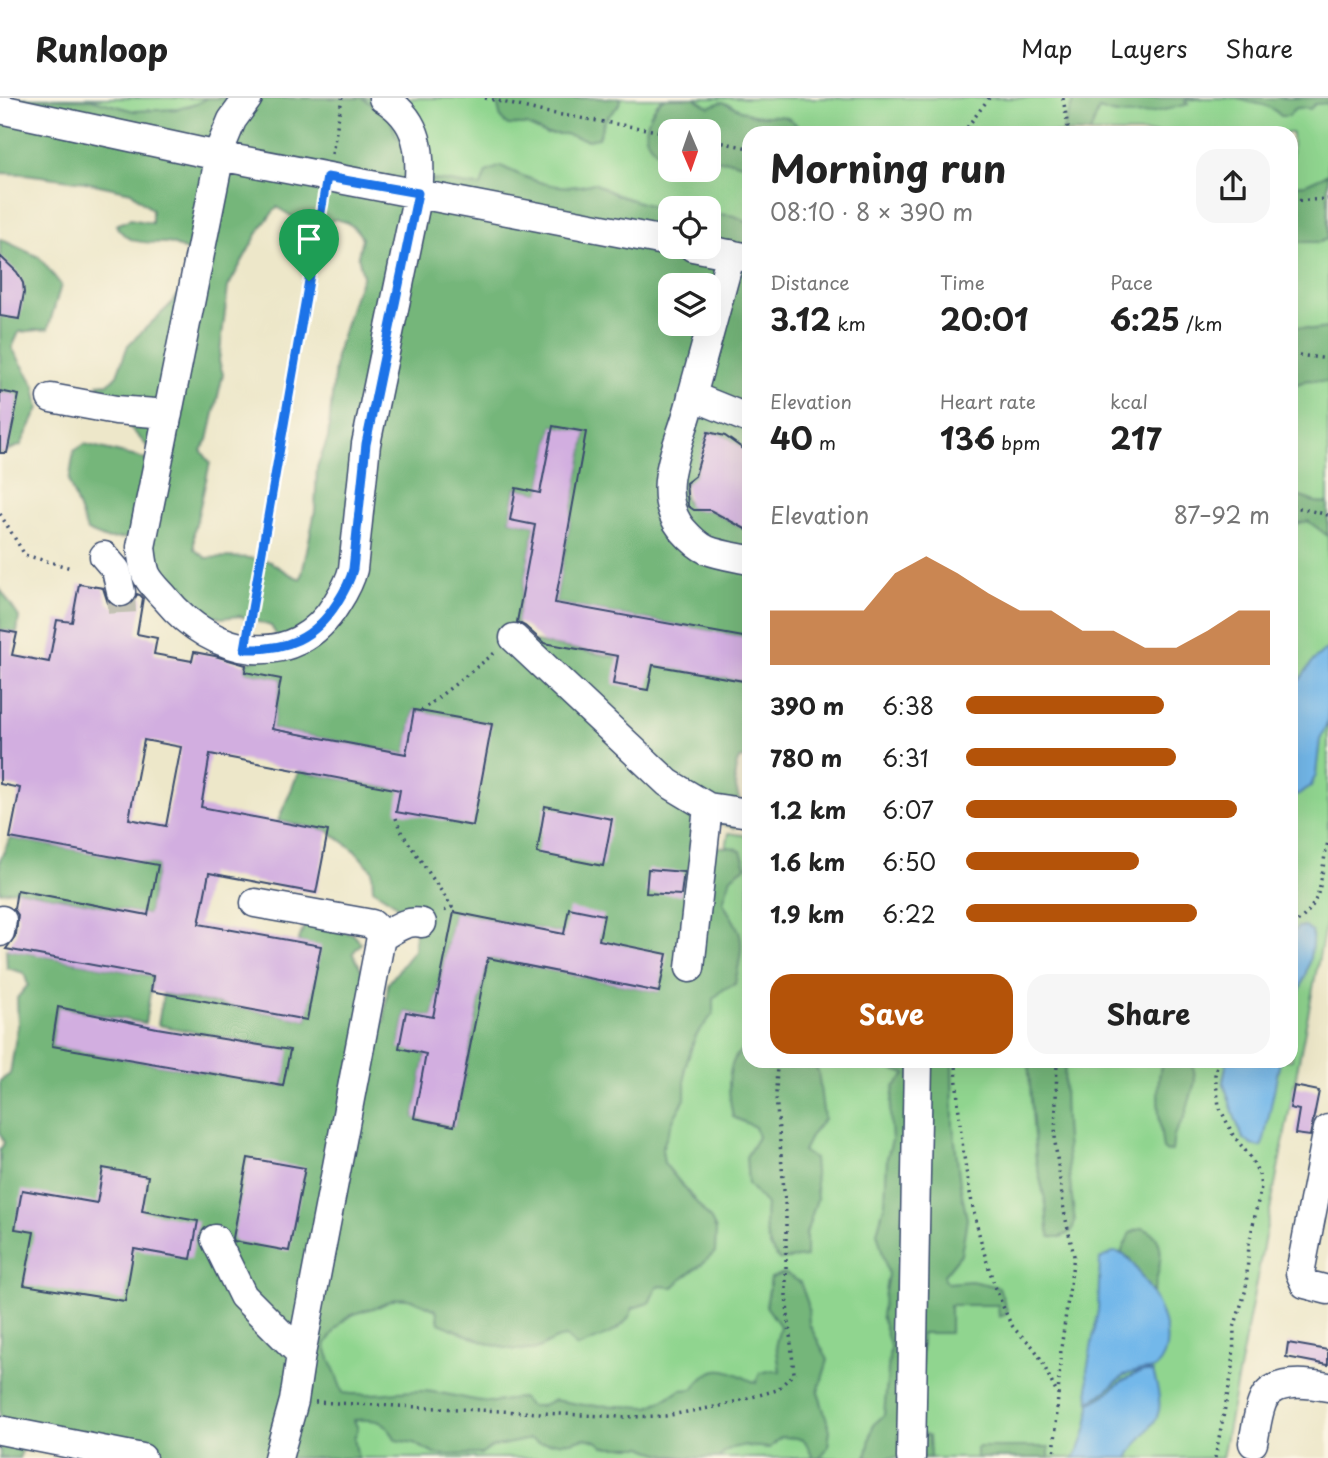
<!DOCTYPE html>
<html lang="en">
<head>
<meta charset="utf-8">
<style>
  body { margin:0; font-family:"Playpen Sans",sans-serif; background:#f6f6f6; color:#222; height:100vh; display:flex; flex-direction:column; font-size:26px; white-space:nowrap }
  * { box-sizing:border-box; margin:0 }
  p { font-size:23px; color:#767676 }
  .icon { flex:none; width:38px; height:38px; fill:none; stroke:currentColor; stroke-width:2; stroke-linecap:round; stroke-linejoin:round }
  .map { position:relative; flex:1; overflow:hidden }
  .panel { position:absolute; left:742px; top:28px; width:556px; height:942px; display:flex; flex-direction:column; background:#fff; border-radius:21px; box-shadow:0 7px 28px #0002 }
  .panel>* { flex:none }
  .needle { width:46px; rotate:178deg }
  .fabs { position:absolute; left:658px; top:21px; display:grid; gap:14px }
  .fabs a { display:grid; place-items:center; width:63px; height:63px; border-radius:14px; background:#fff; box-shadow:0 7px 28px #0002; font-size:35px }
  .pin { position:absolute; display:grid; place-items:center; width:60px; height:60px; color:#fff; margin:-72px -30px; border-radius:50% 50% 50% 0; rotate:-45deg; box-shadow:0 0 7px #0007 }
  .pin .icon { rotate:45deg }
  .round { display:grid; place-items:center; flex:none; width:74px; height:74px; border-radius:21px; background:#f6f6f6 }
  .summary { display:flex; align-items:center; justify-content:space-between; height:119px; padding:0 28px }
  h1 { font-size:38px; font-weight:700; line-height:52px }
  .stats { display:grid; grid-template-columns:repeat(3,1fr); gap:10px; height:119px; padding:7px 28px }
  .stats div { display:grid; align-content:center }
  .stats b { font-size:30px; font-weight:700 }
  .stats small { font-size:19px; font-weight:400 }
  .stats p { font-size:19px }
  .chart { height:196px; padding:14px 28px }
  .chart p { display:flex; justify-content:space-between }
  .chart svg { width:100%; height:126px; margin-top:7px; fill:#b45309; opacity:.7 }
  .primary-button { display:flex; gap:14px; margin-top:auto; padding:14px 28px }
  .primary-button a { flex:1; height:80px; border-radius:21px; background:#b45309; color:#fff; font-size:28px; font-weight:700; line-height:80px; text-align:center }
  .primary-button a+a { background:#f6f6f6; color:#222 }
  ul { padding:0 28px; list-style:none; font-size:23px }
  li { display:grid; grid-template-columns:112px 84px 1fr; align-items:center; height:52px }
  li i { height:18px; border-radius:9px; background:#b45309 }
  header { display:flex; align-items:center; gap:42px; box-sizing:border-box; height:98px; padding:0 35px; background:#fff; border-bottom:2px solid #e0e0e0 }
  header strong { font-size:33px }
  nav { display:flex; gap:38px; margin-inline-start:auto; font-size:24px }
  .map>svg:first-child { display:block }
  .green { fill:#90d58f; stroke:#568276; stroke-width:2; fill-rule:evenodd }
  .forest { fill:#74b67a; stroke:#48726c; stroke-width:2; fill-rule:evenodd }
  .water { fill:#73b8ea; stroke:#4774a4; stroke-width:2 }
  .building { fill:#d2aee0; fill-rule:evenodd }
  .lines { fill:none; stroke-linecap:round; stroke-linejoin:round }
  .minor-tunnel { stroke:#c3c2b4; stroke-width:28; stroke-dasharray:28 14; stroke-linecap:butt }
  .minor-casing { stroke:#3a4b6e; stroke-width:31 }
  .path { stroke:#3a4b6e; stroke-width:3.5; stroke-dasharray:2 5; stroke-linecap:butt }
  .minor { stroke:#fff; stroke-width:28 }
  .route-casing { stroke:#fff; stroke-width:14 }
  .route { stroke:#1a73e8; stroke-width:9 }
</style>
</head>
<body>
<header>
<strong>Runloop</strong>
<nav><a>Map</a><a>Layers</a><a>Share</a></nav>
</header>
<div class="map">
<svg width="1328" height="1360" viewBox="0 0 1328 1360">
  <rect width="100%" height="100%" fill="#fcf5e5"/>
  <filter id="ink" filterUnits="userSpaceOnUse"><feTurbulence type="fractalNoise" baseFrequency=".0143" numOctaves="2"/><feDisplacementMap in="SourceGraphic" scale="14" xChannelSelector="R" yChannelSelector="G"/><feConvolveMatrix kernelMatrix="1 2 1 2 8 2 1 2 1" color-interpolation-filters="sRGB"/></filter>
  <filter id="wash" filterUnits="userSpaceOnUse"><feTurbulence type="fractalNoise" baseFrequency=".00686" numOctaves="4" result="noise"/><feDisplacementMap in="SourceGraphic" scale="28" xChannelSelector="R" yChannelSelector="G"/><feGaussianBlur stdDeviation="1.57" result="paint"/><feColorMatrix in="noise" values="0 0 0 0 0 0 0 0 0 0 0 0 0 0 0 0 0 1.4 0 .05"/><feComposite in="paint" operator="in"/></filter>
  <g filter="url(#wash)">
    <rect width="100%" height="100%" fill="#ede7c9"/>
    <!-- green -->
    <path class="green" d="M0,0H1328V813L1222,1360H281L318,1163L674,1005L729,735L749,738V962H1292V35H749V168ZM670,33H709V72H670ZM670,110H709V149H670Z"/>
    <!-- forest -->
    <path class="forest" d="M0,0L91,1L134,13L178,11L196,6L207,0H362L390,17C393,30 395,44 409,47L428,82C447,81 462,88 481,88L486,74L501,68C531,83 560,95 594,85L617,97L670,114V149H709V117C724,116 738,115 749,127V356C738,344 725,335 708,334L694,381L684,386C683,398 685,405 694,412H710L749,433V540L555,505L586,334L553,328L540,395L516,390L510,422L535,427L514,540L749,584V645L746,660L739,661C730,680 738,696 743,714L735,730L716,724L694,726L690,731C708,761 720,741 741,753L746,768L731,779L723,804C727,813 733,820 737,829C746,846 738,868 735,886L724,891L713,901V916L695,939L685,970V1001L673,1022L662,1051L664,1065L711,1122L716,1132L715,1154C702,1168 686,1176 673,1189L657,1188L649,1205L633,1210C626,1234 599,1240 577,1249L566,1239C549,1240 544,1252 530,1252C497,1254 469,1237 439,1225L436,1212C423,1206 407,1197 393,1202C387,1204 383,1207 377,1209C345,1217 344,1219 325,1247L343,1295C369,1299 393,1293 419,1293C443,1293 466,1302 489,1304C498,1305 510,1300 521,1300L530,1308H540L554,1302L584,1307L650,1309L681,1292L693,1291C716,1260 729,1273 756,1285L760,1275L773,1272L780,1274L776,1245L780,1228L766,1208L771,1180L784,1175L800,1184L808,1206L809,1226L828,1262L818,1294L830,1332L828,1349L820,1360H813L805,1343L797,1340L781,1339L770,1350C752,1349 730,1343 719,1360C694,1360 663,1360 643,1349H604L596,1343L585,1340L571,1344L539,1345L530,1341L492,1349L482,1356L446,1357L434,1356L414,1345L396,1342C384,1321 377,1321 354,1322L358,1331L354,1340L358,1360H132L51,1335L22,1353L19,1360H0V1052L4,1045L0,1035V983L10,976L18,926L17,900L28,887L24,875L7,870L6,851L153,878L145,925L58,909L52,948L283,988L289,952L158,927L163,896L307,922L320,849L298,844L305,826L353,836L361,845L353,855L365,879L370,924H384L388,886L414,852L415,834L398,815L396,806L373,791L372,772L353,751L328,733L278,723L299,673L400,692L491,626L414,612L406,656L272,631L281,581L245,574L247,564L286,553L271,528L240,518L221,520L206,516C195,502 188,506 175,496C160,486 155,464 147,449L126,440L106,441L87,433L69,384L74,353L85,346L149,362L152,354C136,334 107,309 98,286L109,285L117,277L128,247L169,208L185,186L188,154C181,150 175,146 167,145C147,144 128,148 116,127L130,121L152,125V112L131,94L85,84L25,76L0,75ZM277,109C296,122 313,133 335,121C349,124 355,128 362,140L358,158L363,178L354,199L336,258L328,340L317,369L315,413L301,481C290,478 282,471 272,465C262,458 219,459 206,460L194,451V434L210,365L201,352L208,342L223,276L219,263L228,189L260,131ZM670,187H709V226H670ZM454,814L564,836L659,894L488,860L454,1028L414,1020L426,956L399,949L406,914L433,919Z
      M496,0H620C620,11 612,12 606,21C602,26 601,33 599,40L588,42L564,36H546L527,27H508L501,21Z
      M665,0H695L709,9L721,4C731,6 738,11 747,15C765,24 789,7 801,35H749V68L731,63L709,61V33H670V62H667C661,57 649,49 647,41C643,28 654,5 665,0Z
      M1074,0H1204L1187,2L1185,3L1188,6L1185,7C1157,14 1128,23 1099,11L1090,35H1062Z
      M1237,0H1328V5L1315,6L1310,11C1300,9 1294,8 1289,18H1281C1263,1 1257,9 1237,0Z
      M1328,76V140L1321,144H1298L1292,137V87L1306,86Z
      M0,141L39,159L61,187L48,231L19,234L12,250L35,288L39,310L21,347L0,356Z
      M1296,228L1313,232L1328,230V284L1308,282L1292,288V230Z
      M1292,396L1315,404L1328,405V438L1308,423L1299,425L1292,431Z
      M0,491L19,519L17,535L0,532Z
      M10,740L158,767L148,817L17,792L0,794V762Z
      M749,946V962L812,963L818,973L824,1021L811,1037L803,1053L814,1061L817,1101L806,1136V1159L779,1162C764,1144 764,1129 766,1106L748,1086L746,1059L758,1039L755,1029L733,1019C728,995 723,961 749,946Z
      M877,963H952L953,1026L960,1086L967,1121L961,1156L944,1177V1182L948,1185L971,1183L999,1189L1007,1212L1005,1217L999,1219L998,1207H950V1235H922L919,1335L929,1338L930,1360H866L873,1327L884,1317L890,1248L881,1217L888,1176L877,1134L885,1105L887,1060L892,1042L890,1014L894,989L906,976L878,967Z
      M1028,963H1065C1062,1017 1068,1070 1075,1124L1071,1134L1061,1139H1050L1048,1132L1046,1106L1036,1063Z
      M1162,963H1189L1194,972L1195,984L1185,1018L1174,1037L1172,1053L1167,1054L1163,1051C1159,1022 1155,990 1162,963Z
      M1142,1130C1172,1139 1158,1173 1153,1196L1129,1160L1121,1155L1130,1135Z
      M977,1349H1049V1360H977Z"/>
    <!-- water -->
    <path class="water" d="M1328,550V624L1320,642L1316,676L1311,688L1297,697L1292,696V593L1313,563Z
      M1298,829H1305L1312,834C1314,859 1302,889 1292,911V835Z
      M1227,963H1280L1264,1042L1261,1049L1252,1047L1243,1040L1236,1023L1223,983Z
      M1113,1154C1128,1155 1133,1166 1141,1178C1158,1202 1180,1244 1156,1270C1147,1274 1137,1272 1128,1276C1113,1283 1104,1299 1089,1303L1087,1273L1098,1212L1100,1161Z
      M1142,1274H1153C1171,1330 1148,1320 1128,1360H1074C1085,1343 1089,1325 1090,1305C1109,1299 1116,1281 1142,1274Z"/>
    <g id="blocks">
      <!-- building -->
      <path class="building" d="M0,158L17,174L23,185L24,195L19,221L0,218Z
        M0,293L19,297L7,355H0Z
        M553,328L586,334L555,505L749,540V584L653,567L648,592L613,586L618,558L544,545L525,528L517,524L535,427L510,422L516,390L540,395Z
        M708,334L725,338L749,355V433L710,412H694L688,408L686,385L695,378Z
        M79,486L103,490L108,505L117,510H124L132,507L137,496L140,497L143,500L137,536L157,540L154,556L192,563L194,554L215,558L246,567L245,574L281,581L272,631L406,656L414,612L492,626L473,728L396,714L400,692L210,656L201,709L328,733L316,795L209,775L199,826L321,848L307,922L151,893L153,878L6,851L16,837L18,817L14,811L17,792L148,817L158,767L10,740L20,690L0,686V532L17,535L12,557L49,564L57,522L72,524ZM144,642L181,649L166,728L129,721Z
        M545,708L612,721L603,768L537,755Z
        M648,771L684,774L681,797L646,795Z
        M569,810L604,817L599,842L667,856L659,894L488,860L454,1028L414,1020L426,956L399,950L406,914L433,919L454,814L564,836Z
        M58,909L157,930L290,952L283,988L52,948Z
        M1294,988L1319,993L1310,1038L1295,1036L1299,1012L1290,1010Z
        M248,1060L305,1070L289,1153L234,1143L233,1140Z
        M103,1070L148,1078L142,1113L198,1123L191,1161L134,1151L125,1203L24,1187L34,1134L15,1131L22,1092L97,1105Z
        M1288,1245L1328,1252V1267L1286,1259Z"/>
    </g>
  </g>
  <g filter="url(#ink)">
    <use href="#blocks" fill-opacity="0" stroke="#3a4b6e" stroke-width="2"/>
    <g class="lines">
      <!-- minor-tunnel -->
      <path class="minor-tunnel" d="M121,494L122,515"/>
      <!-- minor casing -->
      <g class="minor-casing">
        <path id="minor" d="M248,0L232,22L222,46L141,449C142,457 143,468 146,476C150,485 160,494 166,501C213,558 294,576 337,505C344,494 350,484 353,471L366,346L418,95C422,55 420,22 383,0
          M0,11L219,58L670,144
          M693,149L749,160
          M692,298L731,156
          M51,300L116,312L168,316
          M749,321L692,298C684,340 650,391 682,431C689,439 698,448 707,452C720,457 735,459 749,462
          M104,458L116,472L121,494
          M514,540L668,685L708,709L749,715
          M255,805L372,826L378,832L381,839L301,1256L294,1303L278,1360
          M0,834L2,822
          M381,839C394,832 407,821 422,825
          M690,870L708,709
          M1328,1031L1300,1175L1305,1186L1328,1192
          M215,1141L243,1198L301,1256
          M0,1332L142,1360
          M1253,1345C1256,1332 1257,1318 1262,1305C1271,1280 1307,1285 1328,1289
          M911,1360L918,962"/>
      </g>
      <!-- path -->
      <path class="path" d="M485,0L544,14L670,35
        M1063,0L1069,35
        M963,35L989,0
        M709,42L749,50
        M332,56L342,0
        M1292,103L1328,101
        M1292,256L1328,261
        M1292,408L1328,417
        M0,416L25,457L71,470
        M249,529L323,102
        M421,613L496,554
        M396,720L400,732L452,809L442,814
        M1292,828C1327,803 1318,781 1328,744
        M956,962C958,1045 974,1149 1010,1224C1016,1236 1028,1241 1035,1252C1044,1264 1049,1281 1057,1295
        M315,1304L623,1319L665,1318L720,1308L777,1292L794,1275L786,1197V1116L776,998L777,962
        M1054,1360L1061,1251L1074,1158L1064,1113L1055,1044L1057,962
        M1215,1360L1233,1269L1234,1230L1246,1191L1249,1146L1261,1089L1259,1076L1251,1060L1233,1037L1219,1008L1215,977L1218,962"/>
      <!-- minor -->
      <use href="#minor" class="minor"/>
    </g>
  </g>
  <g class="lines" filter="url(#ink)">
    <!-- route casing -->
    <g class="route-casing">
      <path id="route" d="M327,79L418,95L366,346L353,471C350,484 344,494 337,505C314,541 287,552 245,551Z"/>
    </g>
    <!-- route -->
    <use href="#route" class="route"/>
  </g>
</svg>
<div class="fabs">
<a><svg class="needle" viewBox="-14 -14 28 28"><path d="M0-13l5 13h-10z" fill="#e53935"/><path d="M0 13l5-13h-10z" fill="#767676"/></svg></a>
<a><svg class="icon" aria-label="locate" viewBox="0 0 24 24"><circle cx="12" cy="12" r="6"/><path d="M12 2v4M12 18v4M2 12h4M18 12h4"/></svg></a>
<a><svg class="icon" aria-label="layers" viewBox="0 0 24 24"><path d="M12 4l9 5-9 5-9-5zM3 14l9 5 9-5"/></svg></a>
</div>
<div class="pin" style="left:309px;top:183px;background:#1e9e55"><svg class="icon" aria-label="arrive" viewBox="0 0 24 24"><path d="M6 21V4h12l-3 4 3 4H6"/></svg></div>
<section class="panel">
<div class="summary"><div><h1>Morning run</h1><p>08:10 · 8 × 390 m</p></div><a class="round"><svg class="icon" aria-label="share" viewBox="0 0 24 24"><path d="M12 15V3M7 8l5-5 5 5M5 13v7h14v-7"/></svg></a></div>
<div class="stats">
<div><p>Distance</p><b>3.12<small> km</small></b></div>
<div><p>Time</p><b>20:01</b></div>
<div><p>Pace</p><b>6:25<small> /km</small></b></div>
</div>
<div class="stats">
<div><p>Elevation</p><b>40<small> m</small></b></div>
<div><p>Heart rate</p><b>136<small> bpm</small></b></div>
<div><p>kcal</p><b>217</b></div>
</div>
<div class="chart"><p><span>Elevation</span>87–92 m</p>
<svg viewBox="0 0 160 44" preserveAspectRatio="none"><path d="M0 44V25L10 25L20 25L30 25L40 12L50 6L60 12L70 19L80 25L90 25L100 32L110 32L120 38L130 38L140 32L150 25L160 25V44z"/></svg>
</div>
<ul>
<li><b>390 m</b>6:38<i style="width:65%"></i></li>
<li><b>780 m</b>6:31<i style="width:69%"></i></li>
<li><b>1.2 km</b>6:07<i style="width:89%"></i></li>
<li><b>1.6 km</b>6:50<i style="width:57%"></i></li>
<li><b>1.9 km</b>6:22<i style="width:76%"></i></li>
</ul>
<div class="primary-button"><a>Save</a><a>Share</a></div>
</section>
</div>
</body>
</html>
